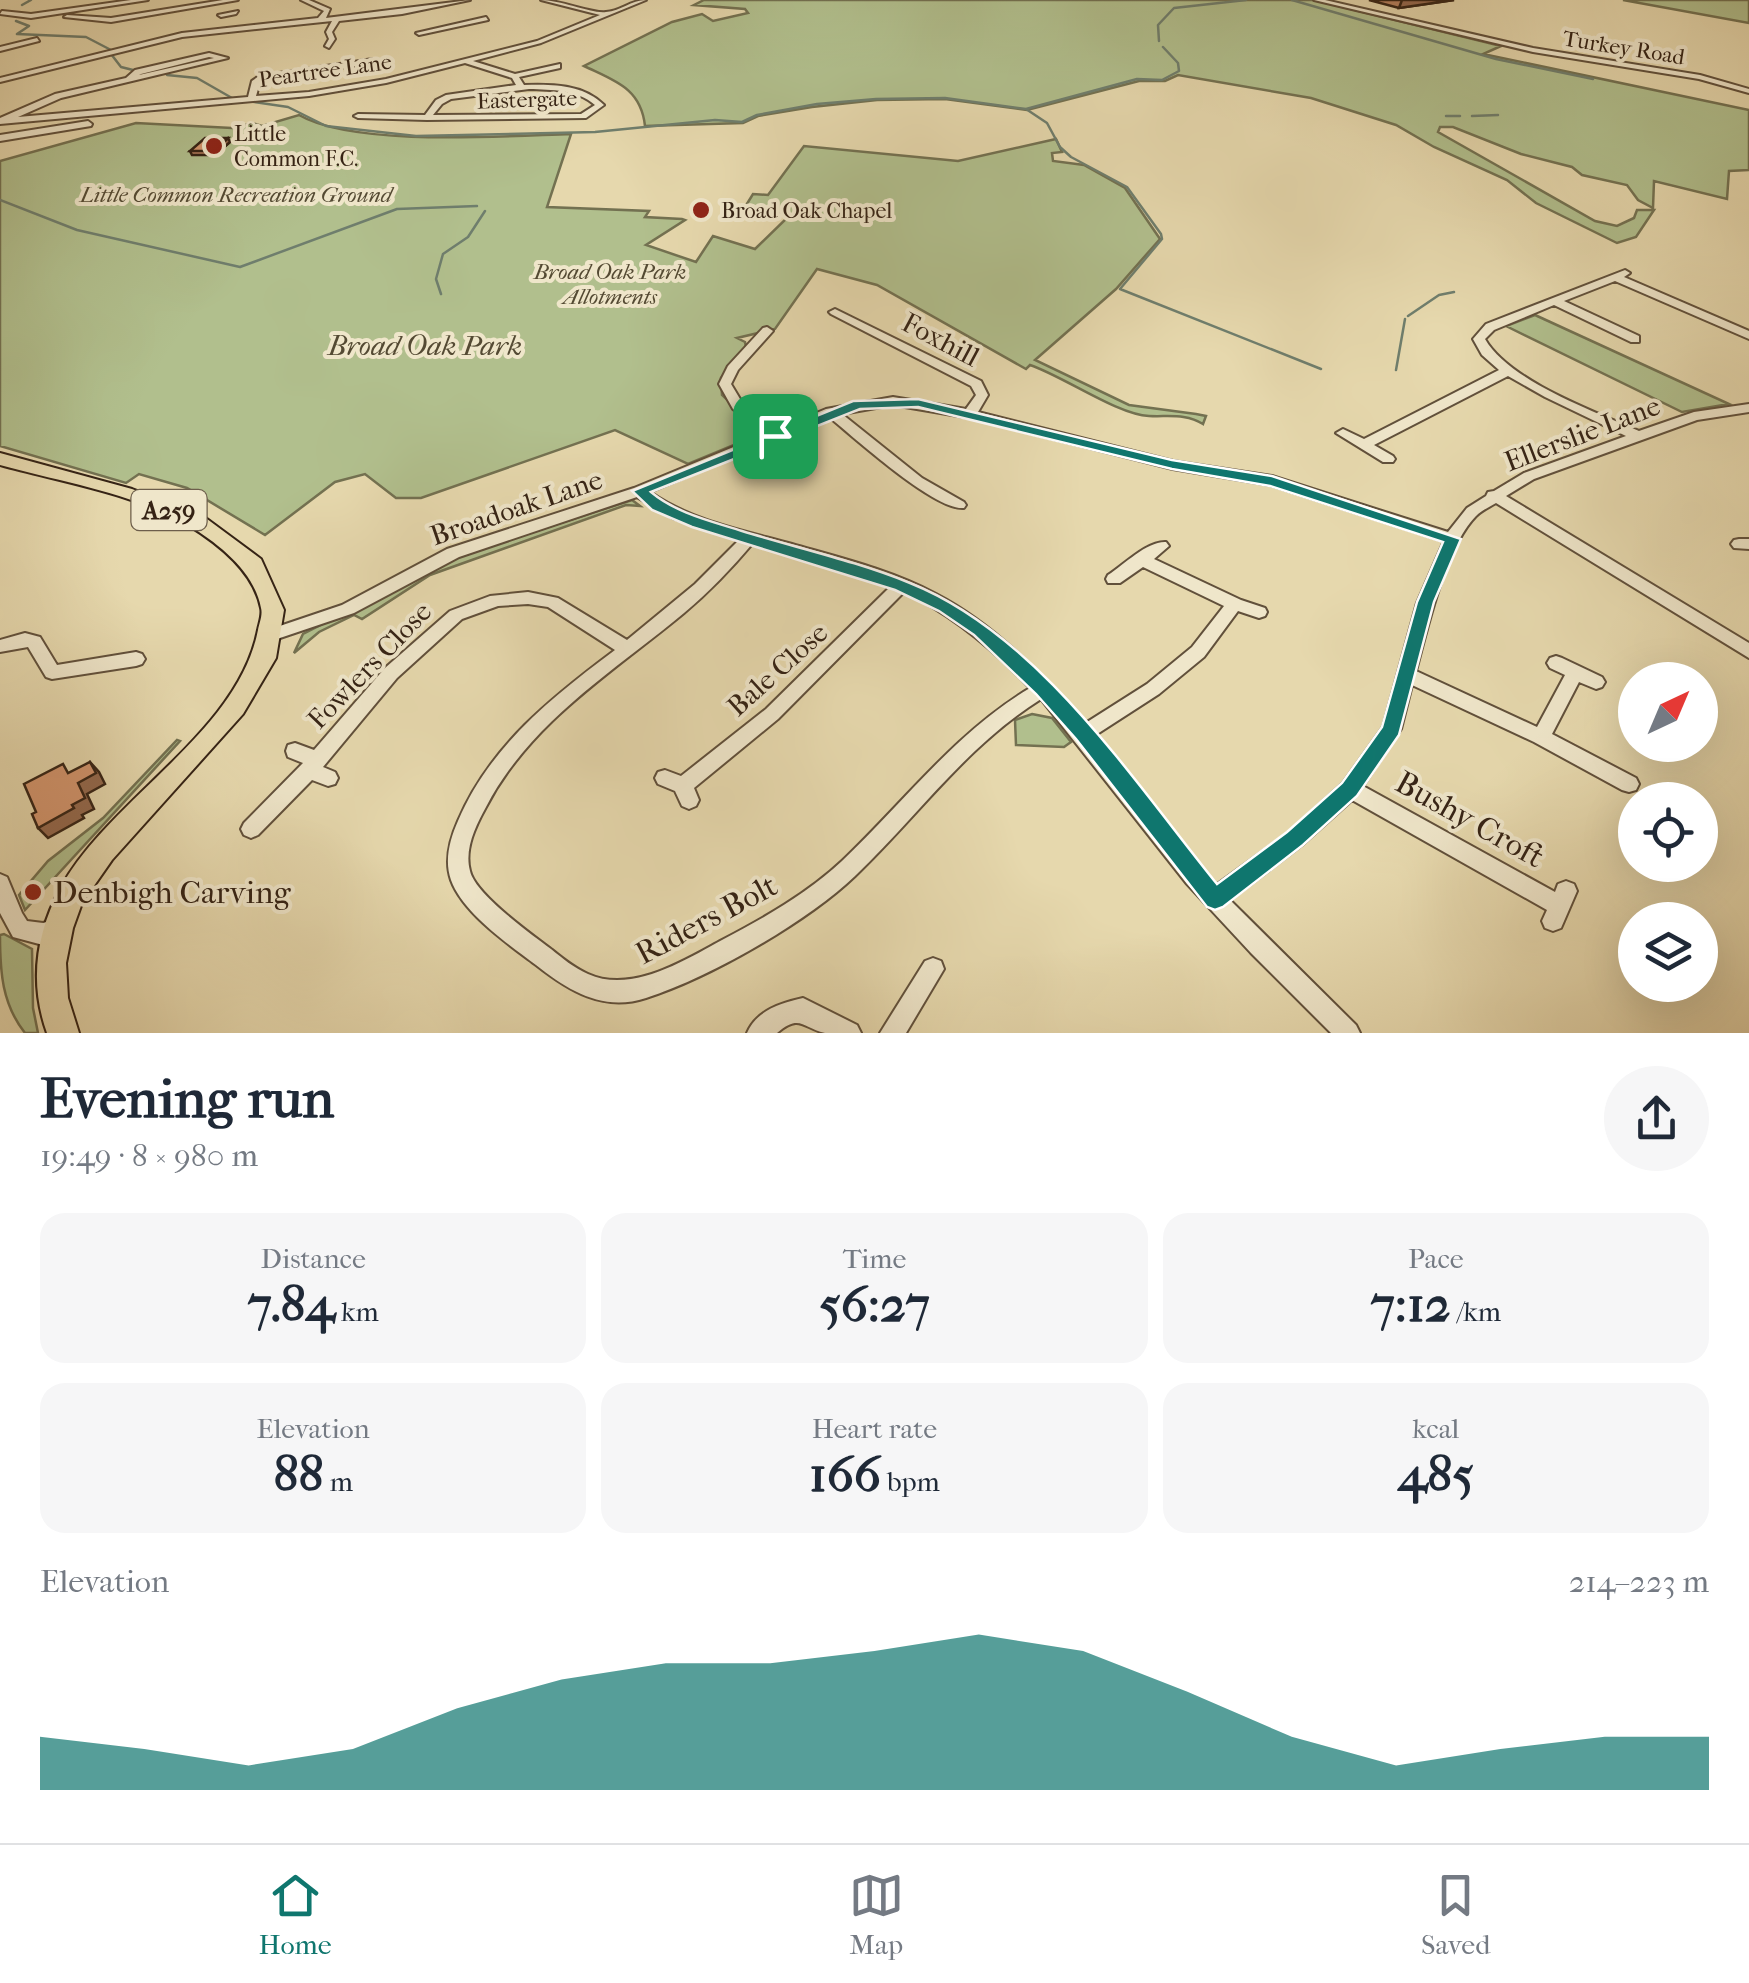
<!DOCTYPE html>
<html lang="en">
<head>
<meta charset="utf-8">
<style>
  body { margin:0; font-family:"IM FELL French Canon",serif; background:#f6f6f7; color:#1f2937; height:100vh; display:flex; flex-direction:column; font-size:38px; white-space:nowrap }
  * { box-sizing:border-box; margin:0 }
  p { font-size:32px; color:#747a83 }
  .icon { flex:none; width:55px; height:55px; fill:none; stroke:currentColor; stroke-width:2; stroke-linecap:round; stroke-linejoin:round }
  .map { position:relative; height:1033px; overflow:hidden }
  .panel { display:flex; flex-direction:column; background:#fff; flex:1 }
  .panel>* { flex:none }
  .needle { width:65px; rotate:44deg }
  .tools { position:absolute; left:1618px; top:662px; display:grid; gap:20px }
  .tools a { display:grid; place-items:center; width:100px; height:100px; border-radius:50%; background:#fff; box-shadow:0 10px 40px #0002; font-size:50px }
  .pin { position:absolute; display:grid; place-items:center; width:85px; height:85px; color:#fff; margin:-42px; border-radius:20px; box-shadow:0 5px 15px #0006 }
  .round { display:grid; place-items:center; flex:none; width:105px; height:105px; border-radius:52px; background:#f6f6f7 }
  .head { display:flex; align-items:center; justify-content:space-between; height:170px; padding:0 40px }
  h1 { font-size:55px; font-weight:800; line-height:75px }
  .metrics { display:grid; grid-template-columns:repeat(3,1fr); gap:15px; height:170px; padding:10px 40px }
  .metrics div { display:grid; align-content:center; border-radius:25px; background:#f6f6f7; text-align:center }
  .metrics b { font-size:50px; font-weight:800 }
  .metrics small { font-size:28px; font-weight:400 }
  .metrics p { font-size:28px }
  .chart { height:280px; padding:20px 40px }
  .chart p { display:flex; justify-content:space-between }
  .chart svg { width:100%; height:180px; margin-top:10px; fill:#0f766e; opacity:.7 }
  .dock { display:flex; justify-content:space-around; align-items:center; height:140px; border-top:2px solid #e0e1e3; background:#fff; font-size:28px; color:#747a83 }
  .dock a { display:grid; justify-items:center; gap:5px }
  .dock .on { color:#0f766e }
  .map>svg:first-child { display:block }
  .green { fill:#b1bf8d; stroke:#737151; stroke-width:2.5 }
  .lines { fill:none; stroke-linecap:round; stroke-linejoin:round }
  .stream { stroke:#6f7e6d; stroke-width:2.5 }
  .minor-casing { stroke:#61503b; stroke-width:4 }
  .highway-casing { stroke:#352315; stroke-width:4 }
  .minor { fill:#efe6ca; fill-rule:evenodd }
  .highway { fill:#e6d8ad; fill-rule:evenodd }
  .wall { fill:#b6815f; stroke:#352315; stroke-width:2.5 }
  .shaded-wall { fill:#94694e; stroke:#352315; stroke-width:2.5 }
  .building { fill:#d4966f; stroke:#352315; stroke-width:2.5 }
  .route { fill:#0f766e; stroke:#fff; stroke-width:2.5; fill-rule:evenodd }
  .poi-dot { fill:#8f2418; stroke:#efe6ca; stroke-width:4 }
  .labels { text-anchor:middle; stroke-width:8; stroke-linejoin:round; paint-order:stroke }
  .far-street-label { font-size:22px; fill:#352315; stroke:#efe6ca }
  .far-poi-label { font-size:22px; fill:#352315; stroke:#efe6ca; text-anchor:start }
  .far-park-label { font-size:22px; font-style:italic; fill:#544a33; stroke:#efe6ca }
  .shield { fill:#efe6ca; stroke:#6d5e4b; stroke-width:2.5 }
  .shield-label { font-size:25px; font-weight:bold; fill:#352315 }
  .street-label { font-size:28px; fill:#352315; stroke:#efe6ca }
  .park-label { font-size:28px; font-style:italic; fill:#544a33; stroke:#efe6ca }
  .near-street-label { font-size:32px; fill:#352315; stroke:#efe6ca }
  .near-poi-label { font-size:32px; fill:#352315; stroke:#efe6ca; text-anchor:start }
</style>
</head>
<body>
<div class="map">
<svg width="1749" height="1033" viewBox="0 0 1749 1033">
  <rect width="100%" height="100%" fill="#e6d8ad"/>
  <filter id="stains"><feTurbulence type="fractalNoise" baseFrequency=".002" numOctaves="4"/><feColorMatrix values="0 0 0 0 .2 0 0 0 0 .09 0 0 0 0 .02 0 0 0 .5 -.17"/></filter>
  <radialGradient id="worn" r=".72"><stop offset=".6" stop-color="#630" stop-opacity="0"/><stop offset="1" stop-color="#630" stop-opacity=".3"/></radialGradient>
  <!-- green -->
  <path class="green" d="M704,0H1314L1501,46L1483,54L1749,110V170L1729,171L1727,199L1654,181L1653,208L1638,200L1627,185L1582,175L1572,167L1521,154L1453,127H1440L1438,132L1595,221L1617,226L1634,218L1637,210H1654L1636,237L1617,243L1536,203L1507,180L1434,147L1396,125L1311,98L1178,75L1165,81H1139L1027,110L945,99L877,100L812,107L758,116L743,123L645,126C641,88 615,81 584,66L672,22L702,14L713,21L748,13L745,9L694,5Z
    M1623,0H1749V23Z
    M299,115C354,147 505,136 571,134L547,207L649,211L645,217L682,219L685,220L646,245L696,262L713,236L755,249L789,216L745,207L753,194L768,195L804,146L958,161L1056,139L1062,152L1052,153L1053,161L1084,165L1125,188L1160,239L1116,289L1035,360L1129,405L1196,414L1206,416L1203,424C1186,413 1168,417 1149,416C1118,415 1063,376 1030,365L1026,369L877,285L817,269L775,329L737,338L745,342L746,347L721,378L722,395L763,433L688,464L615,430L421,498H396L365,474L335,482L265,535L187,488L139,474L126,483L0,446V161L136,123L232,128L252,123L262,126Z
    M1535,315L1729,404L1682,412L1506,326Z
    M632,500L640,506L626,505L430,575L362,619L354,615L319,632L294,653L303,634L455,557Z
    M1032,714L1052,718L1071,742L1064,747L1016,745L1015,720Z
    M177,740L180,741L25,910L19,895L48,861L103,818Z
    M4,934L32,949L33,1008L38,1033H25C2,1004 0,972 0,935Z"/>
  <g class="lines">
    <!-- stream -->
    <path class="stream" d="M1292,0L1496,59L1593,79
      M22,5L31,0
      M16,21L29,26L17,34L86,37L111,50
      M1159,41L1158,25L1174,8L1246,0
      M111,54L121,67L137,71
      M167,75L197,78L232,98
      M248,101L288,107L326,126L416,136L595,132L715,120L742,122L757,115L817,104L876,99L945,98L1026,109L1137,79L1162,80L1179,71L1178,63L1163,47
      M1026,109L1047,123L1060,147L1071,157L1127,187L1161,234L1162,239L1120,289L1321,369
      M1446,116H1460
      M1472,116L1498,115
      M0,200L77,230L240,267L397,209L477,206
      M441,294L436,279L443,254L468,237L485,211
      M1408,316L1439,295L1454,292
      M1396,370L1405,319"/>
    <!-- minor casing -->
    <g class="minor-casing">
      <path id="minor" d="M131,0H148L31,18L0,14L2,11L31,14Z
        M223,0H238L111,22L64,17L67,15L111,18Z
        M301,0H309L330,9L326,18L470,0L402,14L339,21L332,32L335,39L329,48L325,46L329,39L326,32L332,21L182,37L0,82V78L182,33L318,18L324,11Z
        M541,0C561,0 592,14 606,12C621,11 631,0 646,0L541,43L473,61L515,74L560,64V68L519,77L524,85C552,84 583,84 604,105L586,118L427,120L358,118L354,116L358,114L425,115L436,100L446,95L516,85L512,78L465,63L386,83L309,96L0,124V118L55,94L126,78L135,70L209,53L228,58L61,98L18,117L248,97L252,81L259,76L373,59L376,63L264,80L260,82L256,96L309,92L386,79L537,41L600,15ZM209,57L214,58L139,75L141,74ZM529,89C552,90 577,89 595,105L581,114L433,115L442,104L451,99Z
        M1314,0H1325L1533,48L1700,75L1749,89V93L1699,79L1533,52Z
        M238,11L236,14L221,17L218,15Z
        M486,17L488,20L419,35L416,33Z
        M37,38L39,41L0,51V47Z
        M88,121L92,124L91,126L0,141V135Z
        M1625,270L1630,273L1624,277L1749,331V339L1615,281L1564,301L1639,336V342H1631L1554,305L1494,330L1485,339C1509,381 1596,412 1639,431L1694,412L1749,404V412L1697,420L1534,479L1506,496L1749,643V658L1496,503C1489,507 1481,511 1476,516C1446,546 1427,629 1416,671L1537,727L1565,675L1550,668L1547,663L1550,658L1556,656L1562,658L1602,677L1605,682L1602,687L1596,689L1579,682L1552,734L1636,778L1639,784L1636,790L1629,792L1622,790L1534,742L1412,685L1401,729L1363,786L1555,892L1558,884L1566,881L1574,884L1577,891L1561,928L1553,931L1545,928L1542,921L1547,910L1352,800L1302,845L1230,900L1356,1025L1360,1033H1331L1251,953L1187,884L1041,699C966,746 918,816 855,876C807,922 709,978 646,998C603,1012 569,991 536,965C508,944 463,913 451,880C444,860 450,839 458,821C490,746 552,697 615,650L548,607L528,604L498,606L462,619L397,678L323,767L335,772L338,778L335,784L328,786L312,780L258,835L251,838L244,835L241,829L244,823L303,763L288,757L286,751L288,745L295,743L314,750L385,668L450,611L490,596L528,592L558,598L627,640L695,584L740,539L673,518L637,497L459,557L354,613L274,640L268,638L266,634L268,630L342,605L447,549L634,488L765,434L733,409L719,384L728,366L763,328L767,327L773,331L738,370L731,384L743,404L776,430L826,409L893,397L966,409L976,395L971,386L831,314L829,312L835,309L981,381L988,395L978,412L1173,461L1272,476L1448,532L1467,508L1486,496L1488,492L1494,491L1524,473L1626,436L1545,397L1508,376L1374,445L1393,456L1395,459L1393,462H1383L1336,433L1343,429L1364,439L1499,370L1482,355L1473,339L1486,324ZM893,405L970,418L1173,469L1270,485L1444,541L1417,603L1383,727L1343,783L1288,833L1216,885L1094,736L1159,694L1204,657L1238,611L1259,618L1265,616L1267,612L1265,608L1241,600L1154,559L1169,546L1166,542C1147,541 1125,564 1108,575L1106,579L1108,583H1120L1143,567L1224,606L1192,647L1147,684L1084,724C1043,674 994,624 936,594C891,570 841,558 792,544C745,531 691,521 650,492L829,417C855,438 935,511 964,508L966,505L964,502L922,478L842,414ZM753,543L890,587L766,709L681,776L665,770L658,772L655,778L658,784L675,791L682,806L689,809L696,806L699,800L694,788L778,719L904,592C953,615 993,649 1030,688C955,733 905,801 842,861C808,893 764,918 722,940C685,960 632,994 588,974C574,968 562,958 551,949C531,934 475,894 470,871C464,849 476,825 486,807C530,722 613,672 684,613C709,592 732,568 753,543Z
        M1739,539H1749V549L1734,548L1731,544L1734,540Z
        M25,633L40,637L57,665L136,652L142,654L145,659L142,664L136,666L52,679L46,677L28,647L0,652V640Z
        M0,874L7,877L22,913L27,921L43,923L57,919L65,923L68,930L65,937L43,945L13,937L0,913Z
        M933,958L941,961L944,969L906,1033H880L925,961Z
        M803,998L857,1025L861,1033C850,1033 836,1033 825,1033C803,1028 800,1013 777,1033H747C757,1010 781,1003 803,998Z"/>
    </g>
    <!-- highway casing -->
    <g class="highway-casing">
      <path id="highway" d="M0,453L132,489L203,516L261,559L284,610L276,658L243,714L112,860L82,903L73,928L66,963L68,998L79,1033H47C29,983 36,933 61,887C111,797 238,733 258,630C259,624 263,615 261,608C254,571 219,544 188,525C133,493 61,482 0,465Z"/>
    </g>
    <!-- minor -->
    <use href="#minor" class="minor"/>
    <!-- highway -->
    <use href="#highway" class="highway"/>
  </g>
  <!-- wall -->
  <path class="wall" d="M1369,0H1454L1399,8Z
    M230,142L215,155H192L190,151Z"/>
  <!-- shaded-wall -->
  <path class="shaded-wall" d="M1402,0H1454L1399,8Z
    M228,138L230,142L215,155L214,151Z
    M90,762L99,772L105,784L87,794L94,809L82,815L84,818L48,838L38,828L72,805L78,783Z"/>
  <!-- building -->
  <path class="building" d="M205,138H228L214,151H190Z
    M90,762L96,773L78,783L85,798L72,805L74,808L38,828L32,814L36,812L24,784L63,764L68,773Z"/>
  <!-- route -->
  <path class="route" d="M918,399L1172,460L1272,476L1461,539L1434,602L1399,735L1357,796L1303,845L1223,907L1215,910L1207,907L1076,739L1036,694L974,635L939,611L895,590L692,527L652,510L632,491L853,401ZM918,407L1172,469L1270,486L1443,542L1417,602L1382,727L1342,783L1287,832L1217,884C1132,779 1038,634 910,583C856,561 797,548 742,531C711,521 676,513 651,492L860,409Z"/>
  <!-- markers -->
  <g class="poi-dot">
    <circle cx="214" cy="146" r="10"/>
    <circle cx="701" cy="210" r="10"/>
    <circle cx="33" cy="892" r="10"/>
  </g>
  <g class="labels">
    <!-- far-street labels -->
    <g class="far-street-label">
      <text transform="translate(1624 47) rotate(9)" y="8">Turkey Road</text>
      <text transform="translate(325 70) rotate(-8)" y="8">Peartree Lane</text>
      <text transform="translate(527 99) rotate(-2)" y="8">Eastergate</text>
    </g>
    <!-- far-poi labels -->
    <g class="far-poi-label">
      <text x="234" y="141">Little<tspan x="234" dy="25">Common F.C.</tspan></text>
      <text x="721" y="218">Broad Oak Chapel</text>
    </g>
    <!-- far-park labels -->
    <g class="far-park-label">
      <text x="236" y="202">Little Common Recreation Ground</text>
      <text x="610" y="279">Broad Oak Park<tspan x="610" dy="25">Allotments</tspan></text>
    </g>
    <!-- shield labels -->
    <rect class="shield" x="131.5" y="490" width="75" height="40" rx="8"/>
    <g class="shield-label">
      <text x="169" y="519">A259</text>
    </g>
    <!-- street labels -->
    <g class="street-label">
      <text transform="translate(941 339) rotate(28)" y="10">Foxhill</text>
      <text transform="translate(1582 433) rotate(-21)" y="10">Ellerslie Lane</text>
      <text transform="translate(516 507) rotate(-19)" y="10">Broadoak Lane</text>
      <text transform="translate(369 665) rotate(-46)" y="10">Fowlers Close</text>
      <text transform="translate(777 669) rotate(-42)" y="10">Bale Close</text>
    </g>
    <!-- park labels -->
    <g class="park-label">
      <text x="425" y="355">Broad Oak Park</text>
    </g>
    <!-- near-street labels -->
    <g class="near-street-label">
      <text transform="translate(1470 819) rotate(29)" y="11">Bushy Croft</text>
      <text transform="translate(706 919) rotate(-28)" y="11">Riders Bolt</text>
    </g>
    <!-- near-poi labels -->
    <g class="near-poi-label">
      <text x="53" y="903">Denbigh Carving</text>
    </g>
  </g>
  <rect width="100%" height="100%" filter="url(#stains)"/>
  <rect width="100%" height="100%" fill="url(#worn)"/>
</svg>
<div class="tools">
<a><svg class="needle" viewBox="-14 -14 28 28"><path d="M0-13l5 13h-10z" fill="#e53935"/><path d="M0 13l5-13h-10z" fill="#747a83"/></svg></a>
<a><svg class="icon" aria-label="locate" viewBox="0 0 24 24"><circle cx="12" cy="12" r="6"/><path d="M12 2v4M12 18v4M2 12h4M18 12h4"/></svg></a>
<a><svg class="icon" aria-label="layers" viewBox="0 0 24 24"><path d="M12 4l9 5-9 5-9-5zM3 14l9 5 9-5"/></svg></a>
</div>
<div class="pin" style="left:775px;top:436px;background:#1e9e55"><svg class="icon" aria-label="arrive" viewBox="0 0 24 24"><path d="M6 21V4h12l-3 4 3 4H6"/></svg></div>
</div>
<section class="panel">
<div class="head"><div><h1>Evening run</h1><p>19:49 · 8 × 980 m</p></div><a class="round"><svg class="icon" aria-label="share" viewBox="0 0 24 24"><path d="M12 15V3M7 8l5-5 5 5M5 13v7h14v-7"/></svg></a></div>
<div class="metrics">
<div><p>Distance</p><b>7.84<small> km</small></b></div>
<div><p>Time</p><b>56:27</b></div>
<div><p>Pace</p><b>7:12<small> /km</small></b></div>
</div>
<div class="metrics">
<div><p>Elevation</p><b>88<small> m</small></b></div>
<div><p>Heart rate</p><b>166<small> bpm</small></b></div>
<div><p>kcal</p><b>485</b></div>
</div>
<div class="chart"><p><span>Elevation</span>214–223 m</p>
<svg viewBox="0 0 160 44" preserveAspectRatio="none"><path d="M0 44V31L10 34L20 38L30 34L40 24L50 17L60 13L70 13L80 10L90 6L100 10L110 20L120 31L130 38L140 34L150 31L160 31V44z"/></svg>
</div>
</section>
<nav class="dock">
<a class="on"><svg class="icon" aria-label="home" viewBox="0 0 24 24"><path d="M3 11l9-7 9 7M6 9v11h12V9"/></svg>Home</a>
<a><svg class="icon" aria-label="map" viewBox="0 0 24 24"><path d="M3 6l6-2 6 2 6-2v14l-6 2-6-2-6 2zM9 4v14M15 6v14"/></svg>Map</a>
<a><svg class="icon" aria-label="saved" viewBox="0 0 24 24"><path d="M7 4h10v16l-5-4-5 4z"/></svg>Saved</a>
</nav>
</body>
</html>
